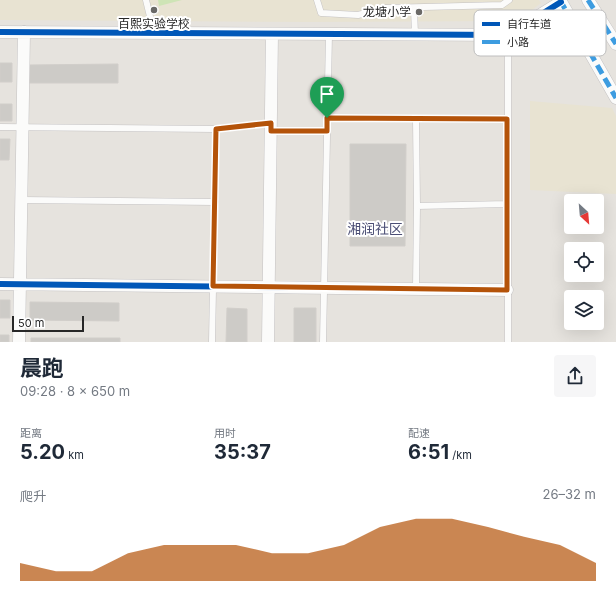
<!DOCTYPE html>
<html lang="zh">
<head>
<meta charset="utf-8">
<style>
  body { margin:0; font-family:Inter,"Noto Sans SC",sans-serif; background:#f6f6f7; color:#1f2937; height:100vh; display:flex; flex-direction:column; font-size:15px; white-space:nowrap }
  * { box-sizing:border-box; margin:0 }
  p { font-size:13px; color:#747a83 }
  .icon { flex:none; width:22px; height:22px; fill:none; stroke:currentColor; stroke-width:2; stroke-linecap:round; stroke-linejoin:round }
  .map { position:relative; height:342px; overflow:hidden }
  .details { display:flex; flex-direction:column; background:#fff; flex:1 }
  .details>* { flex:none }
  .needle { width:26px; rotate:154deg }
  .buttons { position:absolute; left:564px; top:194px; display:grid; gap:8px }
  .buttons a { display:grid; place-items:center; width:40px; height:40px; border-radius:4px; background:#fff; box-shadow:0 4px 16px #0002; font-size:20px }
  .scale { position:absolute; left:12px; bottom:10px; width:72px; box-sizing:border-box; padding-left:4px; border:2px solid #272727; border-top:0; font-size:11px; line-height:14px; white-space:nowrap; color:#272727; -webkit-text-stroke:3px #fff; paint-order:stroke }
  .pin { position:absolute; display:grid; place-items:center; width:34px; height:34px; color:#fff; margin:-41px -17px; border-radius:50% 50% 50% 0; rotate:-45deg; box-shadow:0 0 4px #0007 }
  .pin .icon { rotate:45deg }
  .round { display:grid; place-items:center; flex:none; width:42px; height:42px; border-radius:4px; background:#f6f6f7 }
  .overview { display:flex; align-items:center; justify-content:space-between; height:68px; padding:0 20px }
  h1 { font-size:22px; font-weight:700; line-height:30px }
  .stats { display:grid; grid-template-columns:repeat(3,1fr); gap:6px; height:68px; padding:4px 20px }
  .stats div { display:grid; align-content:center }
  .stats b { font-size:20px; font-weight:700 }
  .stats small { font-size:11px; font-weight:400 }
  .stats p { font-size:11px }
  .chart { height:112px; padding:8px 20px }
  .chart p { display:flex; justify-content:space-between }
  .chart svg { width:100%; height:72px; margin-top:4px; fill:#b45309; opacity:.7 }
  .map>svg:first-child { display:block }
  .education { fill:#e8e3d2 }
  .pitch { fill:#cee4b6 }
  .building { fill:#cdcbc7; stroke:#d1ceca }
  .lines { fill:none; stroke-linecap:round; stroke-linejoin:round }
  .service-casing { stroke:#c4c2c3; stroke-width:7 }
  .minor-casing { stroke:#c4c2c3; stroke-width:13 }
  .service { stroke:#fbfbfa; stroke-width:6 }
  .minor { stroke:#fbfbfa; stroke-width:12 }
  .quiet { stroke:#3d9ce0; stroke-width:5; stroke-dasharray:10 5; stroke-linecap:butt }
  .cycleway-casing { stroke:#fff; stroke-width:8 }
  .cycleway { stroke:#0057b8; stroke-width:6 }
  .route-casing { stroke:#fff; stroke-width:8 }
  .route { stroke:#b45309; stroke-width:5 }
  .poi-dot { fill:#6a6967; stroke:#fff; stroke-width:1.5 }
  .labels { text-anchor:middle; stroke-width:4; stroke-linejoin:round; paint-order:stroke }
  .poi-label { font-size:12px; fill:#272727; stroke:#fff; text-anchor:end }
  .quarter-label { font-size:14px; fill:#4b4e75; stroke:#fff }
  .key { fill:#fff; stroke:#bebebe; stroke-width:1 }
  .key-label { font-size:11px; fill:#272727 }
</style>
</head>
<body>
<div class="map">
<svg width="616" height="342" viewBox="0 0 616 342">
  <rect width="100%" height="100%" fill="#e6e3de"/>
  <!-- education -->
  <path class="education" d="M0,0H539L541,3L518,21L311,22L0,20Z
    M530,101L612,108L616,116V194L530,190Z"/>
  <!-- pitch -->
  <path class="pitch" d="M158,0H182L159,6Z"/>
  <!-- building -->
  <path class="building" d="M0,63H12V82H0Z
    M118,64V83H29V65Z
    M0,104H12V121H0Z
    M0,139H10L9,160H0Z
    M350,144H406L405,246H350Z
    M0,300H10V318H0Z
    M30,302L119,303V321L30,320Z
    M227,308L247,309V342H226Z
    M294,308H316V342H294Z
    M0,335H9V342H0Z
    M31,338H120V342H31Z"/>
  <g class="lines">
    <!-- service casing -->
    <g class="service-casing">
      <path id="service" d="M146,0L154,33
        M317,0L321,13L358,15L385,8L502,5L509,0
        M414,8L415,35
        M508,35V342
        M327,118L507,119
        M416,119L417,206L416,288
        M0,127L216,129L271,123
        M271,131H327
        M21,200L215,202
        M417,206L507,204
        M212,342L216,129
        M323,342L329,34"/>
    </g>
    <!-- minor casing -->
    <g class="minor-casing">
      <path id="minor" d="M560,0L616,98
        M588,0L616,44
        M0,32L508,35L561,2
        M0,284L507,290
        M19,342L24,32
        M268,342L272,34"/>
    </g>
    <!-- service -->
    <use href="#service" class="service"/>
    <!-- minor -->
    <use href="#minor" class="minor"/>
    <!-- quiet -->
    <path class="quiet" d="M560,0L616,98
      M588,0L616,44"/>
    <!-- cycleway casing -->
    <g class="cycleway-casing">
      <path id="cycleway" d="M0,32L508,35L561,2
        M0,284L507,290"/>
    </g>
    <!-- cycleway -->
    <use href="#cycleway" class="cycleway"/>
  </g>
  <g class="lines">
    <!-- route casing -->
    <g class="route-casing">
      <path id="route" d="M327,118L507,119V290L213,286L216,129L271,123V131H327Z"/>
    </g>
    <!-- route -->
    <use href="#route" class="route"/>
  </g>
  <!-- markers -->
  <g class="poi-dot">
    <circle cx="154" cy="10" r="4"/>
    <circle cx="419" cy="12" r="4"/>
  </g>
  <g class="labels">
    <!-- poi labels -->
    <g class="poi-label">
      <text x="411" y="16">龙塘小学</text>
      <text x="154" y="28" text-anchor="middle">百熙实验学校</text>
    </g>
    <!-- quarter labels -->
    <g class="quarter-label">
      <text x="375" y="234">湘润社区</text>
    </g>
  </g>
  <!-- legend -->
  <rect x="474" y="10" width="132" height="46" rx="6" class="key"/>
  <rect x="482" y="22" width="18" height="4" fill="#0057b8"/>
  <rect x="482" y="40" width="18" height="4" fill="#3d9ce0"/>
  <g class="key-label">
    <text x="507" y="28">自行车道</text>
    <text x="507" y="46">小路</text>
  </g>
</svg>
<div class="buttons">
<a><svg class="needle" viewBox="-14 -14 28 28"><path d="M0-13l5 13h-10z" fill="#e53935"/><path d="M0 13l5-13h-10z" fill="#747a83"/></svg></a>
<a><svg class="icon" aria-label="locate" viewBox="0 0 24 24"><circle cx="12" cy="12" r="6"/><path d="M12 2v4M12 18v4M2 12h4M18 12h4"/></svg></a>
<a><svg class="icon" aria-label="layers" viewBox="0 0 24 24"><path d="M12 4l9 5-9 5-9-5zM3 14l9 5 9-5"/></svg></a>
</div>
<div class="scale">50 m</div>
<div class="pin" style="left:327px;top:118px;background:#1e9e55"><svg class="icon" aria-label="arrive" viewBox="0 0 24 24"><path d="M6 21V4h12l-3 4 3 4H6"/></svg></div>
</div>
<section class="details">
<div class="overview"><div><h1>晨跑</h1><p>09:28 · 8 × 650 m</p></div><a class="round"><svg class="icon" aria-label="share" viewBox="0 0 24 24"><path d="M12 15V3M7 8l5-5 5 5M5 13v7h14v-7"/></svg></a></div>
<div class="stats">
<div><p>距离</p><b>5.20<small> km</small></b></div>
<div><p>用时</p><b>35:37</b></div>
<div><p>配速</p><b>6:51<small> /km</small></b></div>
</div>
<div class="chart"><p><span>爬升</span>26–32 m</p>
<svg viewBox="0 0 160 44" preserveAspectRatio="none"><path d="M0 44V33L10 38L20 38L30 27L40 22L50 22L60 22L70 27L80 27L90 22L100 11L110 6L120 6L130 11L140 17L150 22L160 33V44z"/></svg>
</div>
</section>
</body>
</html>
